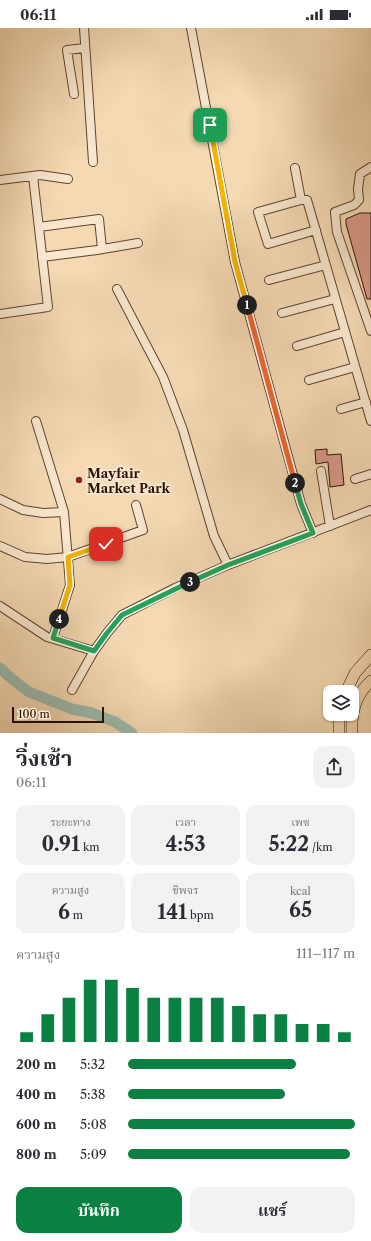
<!DOCTYPE html>
<html lang="th">
<head>
<meta charset="utf-8">
<style>
  body { margin:0; font-family:"Libre Caslon Text","Noto Serif Thai",serif; background:#f2f2f3; color:#2b2b33; height:100vh; display:flex; flex-direction:column; font-size:15px; white-space:nowrap }
  * { box-sizing:border-box; margin:0 }
  p { font-size:13px; color:#7c7c81 }
  .icon { flex:none; width:22px; height:22px; fill:none; stroke:currentColor; stroke-width:2; stroke-linecap:round; stroke-linejoin:round }
  .map { position:relative; height:705px; overflow:hidden }
  .sheet { display:flex; flex-direction:column; background:#fff; flex:1 }
  .sheet>* { flex:none }
  .controls { position:absolute; left:323px; top:657px; display:grid; gap:8px }
  .controls a { display:grid; place-items:center; width:36px; height:36px; border-radius:8px; background:#fff; box-shadow:0 1px 3px #0004; font-size:20px }
  .scale { position:absolute; left:12px; bottom:10px; width:92px; box-sizing:border-box; padding-left:4px; border:2px solid #2d1102; border-top:0; font-size:11px; line-height:14px; white-space:nowrap; color:#2d1102; -webkit-text-stroke:3px #f8e6ce; paint-order:stroke }
  .pin { position:absolute; display:grid; place-items:center; width:34px; height:34px; color:#fff; margin:-17px; border-radius:8px; box-shadow:0 2px 6px #0006 }
  .km { position:absolute; width:20px; height:20px; margin:-10px; border-radius:50%; background:#222; color:#fff; font-size:11px; line-height:20px; text-align:center }
  .round { display:grid; place-items:center; flex:none; width:42px; height:42px; border-radius:12px; background:#f2f2f3 }
  .head { display:flex; align-items:center; justify-content:space-between; height:68px; padding:0 16px }
  h1 { font-size:22px; font-weight:700; line-height:30px }
  .stats { display:grid; grid-template-columns:repeat(3,1fr); gap:6px; height:68px; padding:4px 16px }
  .stats div { display:grid; align-content:center; border-radius:10px; background:#f2f2f3; text-align:center }
  .stats b { font-size:20px; font-weight:700 }
  .stats small { font-size:11px; font-weight:400 }
  .stats p { font-size:11px }
  .chart { height:112px; padding:8px 16px }
  .chart p { display:flex; justify-content:space-between }
  .chart svg { width:100%; height:72px; margin-top:4px; stroke:#0b8043; stroke-width:6 }
  .action { display:flex; gap:8px; margin-top:auto; padding:8px 16px }
  .action a { flex:1; height:46px; border-radius:12px; background:#0b8043; color:#fff; font-size:16px; font-weight:700; line-height:46px; text-align:center }
  .action a+a { background:#f2f2f3; color:#2b2b33 }
  ul { padding:0 16px; list-style:none; font-size:13px }
  li { display:grid; grid-template-columns:64px 48px 1fr; align-items:center; height:30px }
  li i { height:10px; border-radius:5px; background:#0b8043 }
  .status { display:flex; justify-content:space-between; align-items:center; height:28px; padding:0 20px; background:#fff; direction:ltr }
  .status svg { height:11px; fill:currentColor }
  .map>svg:first-child { display:block }
  .lines { fill:none; stroke-linecap:round; stroke-linejoin:round }
  .river { stroke:#9cbaae; stroke-width:11 }
  .building { fill:#da9989; stroke:#2d1102 }
  .minor-casing { stroke:#5f432e; stroke-width:10 }
  .highway-casing { stroke:#2d1102; stroke-width:12 }
  .minor { stroke:#f8e6ce; stroke-width:8 }
  .highway { stroke:#f4d9b3; stroke-width:11 }
  .split-1-casing { stroke:#fff; stroke-width:8 }
  .split-2-casing { stroke:#fff; stroke-width:8 }
  .split-3-casing { stroke:#fff; stroke-width:8 }
  .split-4-casing { stroke:#fff; stroke-width:8 }
  .split-5-casing { stroke:#fff; stroke-width:8 }
  .split-1 { stroke:#f5b400; stroke-width:5 }
  .split-2 { stroke:#f0652b; stroke-width:5 }
  .split-3 { stroke:#22a559; stroke-width:5 }
  .split-4 { stroke:#22a559; stroke-width:5 }
  .split-5 { stroke:#f5b400; stroke-width:5 }
  .poi-dot { fill:#8f2418; stroke:#f8e6ce; stroke-width:1.5 }
  .labels { text-anchor:middle; stroke-width:4; stroke-linejoin:round; paint-order:stroke }
  .poi-label { font-size:13px; font-weight:bold; fill:#2d1102; stroke:#f8e6ce; text-anchor:start }
</style>
</head>
<body>
<div class="status"><b>06:11</b><svg viewBox="0 0 49 12"><path d="M0 12V9h3v3zM5 12V6h3v6zM10 12V3h3v9zM15 12V0h3v12zM26 1h20v11H26zM47 4h2v5h-2z"/></svg></div>
<div class="map">
<svg width="371" height="705" viewBox="0 0 371 705">
  <rect width="100%" height="100%" fill="#f4d9b3"/>
  <filter id="stains"><feTurbulence type="fractalNoise" baseFrequency=".005" numOctaves="4"/><feColorMatrix values="0 0 0 0 .2 0 0 0 0 .09 0 0 0 0 .02 0 0 0 .5 -.17"/></filter>
  <radialGradient id="worn" r=".72"><stop offset=".6" stop-color="#630" stop-opacity="0"/><stop offset="1" stop-color="#630" stop-opacity=".3"/></radialGradient>
  <g class="lines">
    <!-- river -->
    <path class="river" d="M0,640L12,651L29,664L72,681L92,685L115,694L132,705"/>
  </g>
  <!-- building -->
  <path class="building" d="M360,185H371V271H367L346,196V191Z
    M327,421V427L341,426L344,457L330,459L328,434L316,436L315,422Z"/>
  <g class="lines">
    <!-- minor casing -->
    <g class="minor-casing">
      <path id="minor" d="M84,0L93,134
        M191,0L235,234L301,476L313,505
        M74,66L67,22L85,20
        M371,139L360,146L358,161L359,172L354,177L335,184L337,204L371,303
        M295,140L301,172H307L371,393
        M0,152L40,147L68,151
        M301,172L258,184L268,216L316,202
        M39,199L99,191L102,221
        M42,229L97,222L138,215
        M269,252L326,237
        M117,261L163,349L183,402L214,508L228,537
        M282,285L335,271
        M0,286L48,279L33,148
        M297,318L345,304
        M309,352L355,339
        M341,381L366,374
        M36,393L64,484L70,557L53,610
        M321,443L330,498
        M355,451L371,446
        M0,471L23,482L43,485L64,484
        M0,518L25,529L47,531L68,529L143,502L136,477
        M0,578L47,609L94,623L107,605L122,587L175,560L228,537L371,482
        M72,662L94,623"/>
    </g>
    <!-- highway casing -->
    <g class="highway-casing">
      <path id="highway" d="M346,664L355,645L371,627
        M339,705V686
        M352,705C351,686 356,666 371,653"/>
    </g>
    <!-- minor -->
    <use href="#minor" class="minor"/>
    <!-- highway -->
    <use href="#highway" class="highway"/>
  </g>
  <g class="lines">
    <!-- split-1 casing -->
    <g class="split-1-casing">
      <path id="split-1" d="M210,97L235,234L247,277"/>
    </g>
    <!-- split-2 casing -->
    <g class="split-2-casing">
      <path id="split-2" d="M247,277L295,455"/>
    </g>
    <!-- split-3 casing -->
    <g class="split-3-casing">
      <path id="split-3" d="M190,554L228,537L313,505L301,476L295,455"/>
    </g>
    <!-- split-4 casing -->
    <g class="split-4-casing">
      <path id="split-4" d="M59,591L53,610L94,623L107,605L122,587L190,554"/>
    </g>
    <!-- split-5 casing -->
    <g class="split-5-casing">
      <path id="split-5" d="M59,591L70,557L68,529L106,516"/>
    </g>
    <!-- split-1 -->
    <use href="#split-1" class="split-1"/>
    <!-- split-2 -->
    <use href="#split-2" class="split-2"/>
    <!-- split-3 -->
    <use href="#split-3" class="split-3"/>
    <!-- split-4 -->
    <use href="#split-4" class="split-4"/>
    <!-- split-5 -->
    <use href="#split-5" class="split-5"/>
  </g>
  <!-- markers -->
  <circle class="poi-dot" cx="79" cy="452" r="4"/>
  <g class="labels">
    <!-- poi labels -->
    <g class="poi-label">
      <text x="87" y="450">Mayfair<tspan x="87" dy="15">Market Park</tspan></text>
    </g>
  </g>
  <rect width="100%" height="100%" filter="url(#stains)"/>
  <rect width="100%" height="100%" fill="url(#worn)"/>
</svg>
<div class="controls">
<a><svg class="icon" aria-label="layers" viewBox="0 0 24 24"><path d="M12 4l9 5-9 5-9-5zM3 14l9 5 9-5"/></svg></a>
</div>
<div class="scale">100 m</div>
<div class="pin" style="left:210px;top:97px;background:#1e9e55"><svg class="icon" aria-label="arrive" viewBox="0 0 24 24"><path d="M6 21V4h12l-3 4 3 4H6"/></svg></div>
<div class="pin" style="left:106px;top:516px;background:#d93025"><svg class="icon" aria-label="check" viewBox="0 0 24 24"><path d="M5 12l5 5 9-10"/></svg></div>
<b class="km" style="left:247px;top:277px">1</b>
<b class="km" style="left:295px;top:455px">2</b>
<b class="km" style="left:190px;top:554px">3</b>
<b class="km" style="left:59px;top:591px">4</b>
</div>
<section class="sheet">
<div class="head"><div><h1>วิ่งเช้า</h1><p>06:11</p></div><a class="round"><svg class="icon" aria-label="share" viewBox="0 0 24 24"><path d="M12 15V3M7 8l5-5 5 5M5 13v7h14v-7"/></svg></a></div>
<div class="stats">
<div><p>ระยะทาง</p><b>0.91<small> km</small></b></div>
<div><p>เวลา</p><b>4:53</b></div>
<div><p>เพซ</p><b>5:22<small> /km</small></b></div>
</div>
<div class="stats">
<div><p>ความสูง</p><b>6<small> m</small></b></div>
<div><p>ชีพจร</p><b>141<small> bpm</small></b></div>
<div><p>kcal</p><b>65</b></div>
</div>
<div class="chart"><p><span>ความสูง</span>111–117 m</p>
<svg viewBox="0 0 160 44" preserveAspectRatio="none"><path d="M5 44V38M15 44V27M25 44V17M35 44V6M45 44V6M55 44V11M65 44V17M75 44V17M85 44V17M95 44V17M105 44V22M115 44V27M125 44V27M135 44V33M145 44V33M155 44V38"/></svg>
</div>
<ul>
<li><b>200 m</b>5:32<i style="width:74%"></i></li>
<li><b>400 m</b>5:38<i style="width:69%"></i></li>
<li><b>600 m</b>5:08<i style="width:100%"></i></li>
<li><b>800 m</b>5:09<i style="width:98%"></i></li>
</ul>
<div class="action"><a>บันทึก</a><a>แชร์</a></div>
</section>
</body>
</html>
